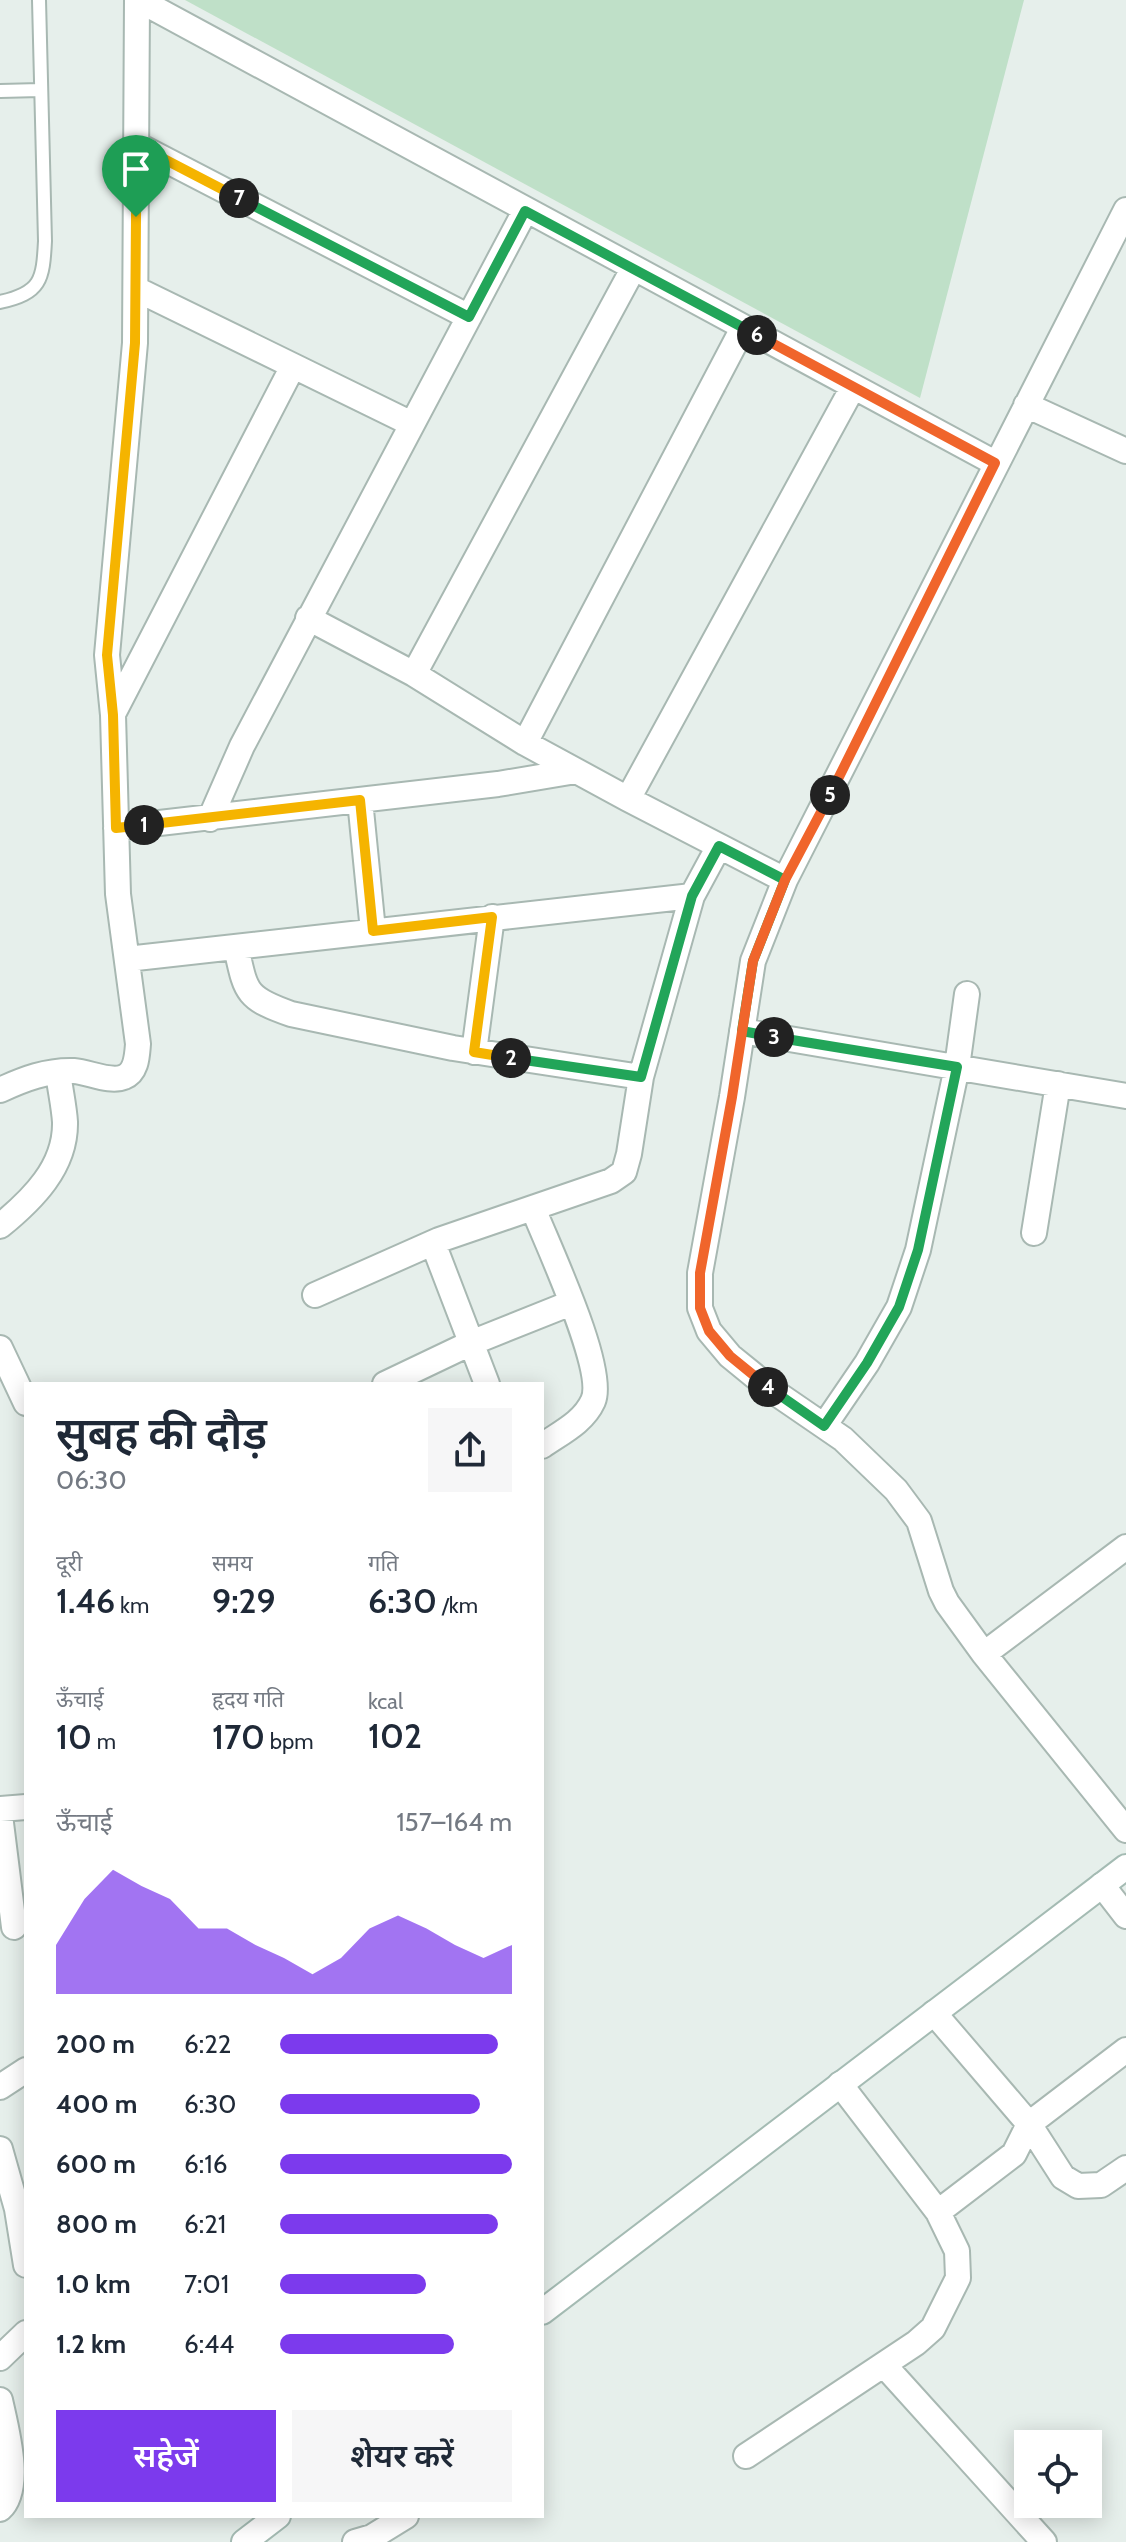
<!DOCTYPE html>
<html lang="hi">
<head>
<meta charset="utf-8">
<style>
  body { margin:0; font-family:Cabin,"Noto Sans Devanagari",sans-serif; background:#f6f6f7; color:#1f2937; height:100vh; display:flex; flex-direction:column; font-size:30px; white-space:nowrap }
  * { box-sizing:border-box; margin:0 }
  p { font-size:26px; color:#747a83 }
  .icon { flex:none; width:44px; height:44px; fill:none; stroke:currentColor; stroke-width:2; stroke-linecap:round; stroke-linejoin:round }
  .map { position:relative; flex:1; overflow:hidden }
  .sheet { position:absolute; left:24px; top:1382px; width:520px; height:1136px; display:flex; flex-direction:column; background:#fff; border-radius:0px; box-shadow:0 4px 20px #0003 }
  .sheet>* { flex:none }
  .tools { position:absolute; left:1014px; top:2430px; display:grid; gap:16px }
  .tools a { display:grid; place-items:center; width:88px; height:88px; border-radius:0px; background:#fff; box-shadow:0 4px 20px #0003; font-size:40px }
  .pin { position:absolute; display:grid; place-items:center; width:68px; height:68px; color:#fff; margin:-82px -34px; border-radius:50% 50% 50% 0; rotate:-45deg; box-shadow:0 0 8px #0007 }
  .pin .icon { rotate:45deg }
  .km { position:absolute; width:40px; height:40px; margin:-20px; border-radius:50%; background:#222; color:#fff; font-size:22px; line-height:40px; text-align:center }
  .round { display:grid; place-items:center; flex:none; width:84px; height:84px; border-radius:0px; background:#f6f6f7 }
  .head { display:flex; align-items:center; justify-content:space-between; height:136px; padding:0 32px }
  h1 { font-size:44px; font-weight:600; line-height:60px }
  .stats { display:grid; grid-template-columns:repeat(3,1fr); gap:12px; height:136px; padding:8px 32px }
  .stats div { display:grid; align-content:center }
  .stats b { font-size:34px; font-weight:600 }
  .stats small { font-size:22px; font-weight:400 }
  .stats p { font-size:22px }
  .chart { height:224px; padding:16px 32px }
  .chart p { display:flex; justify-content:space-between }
  .chart svg { width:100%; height:144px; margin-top:8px; fill:#7c3aed; opacity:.7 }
  .button { display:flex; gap:16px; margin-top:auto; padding:16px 32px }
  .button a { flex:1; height:92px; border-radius:0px; background:#7c3aed; color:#fff; font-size:32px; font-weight:600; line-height:92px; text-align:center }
  .button a+a { background:#f6f6f7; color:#1f2937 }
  ul { padding:0 32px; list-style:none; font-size:26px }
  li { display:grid; grid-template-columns:128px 96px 1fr; align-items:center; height:60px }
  li i { height:20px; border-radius:10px; background:#7c3aed }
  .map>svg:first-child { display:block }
  .green { fill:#bfe0c8 }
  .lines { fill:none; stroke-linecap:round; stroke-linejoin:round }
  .lane-casing { stroke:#a8b8b2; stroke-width:16 }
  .street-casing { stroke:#a8b8b2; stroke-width:28 }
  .secondary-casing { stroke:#a4bbb3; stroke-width:28 }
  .lane { stroke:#fff; stroke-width:12 }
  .street { stroke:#fff; stroke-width:24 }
  .secondary { stroke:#fff; stroke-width:24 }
  .split-1-casing { stroke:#fff; stroke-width:16 }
  .split-2-casing { stroke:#fff; stroke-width:16 }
  .split-3-casing { stroke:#fff; stroke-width:16 }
  .split-4-casing { stroke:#fff; stroke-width:16 }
  .split-5-casing { stroke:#fff; stroke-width:16 }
  .split-6-casing { stroke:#fff; stroke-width:16 }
  .split-7-casing { stroke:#fff; stroke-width:16 }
  .split-8-casing { stroke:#fff; stroke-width:16 }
  .split-1 { stroke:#f5b400; stroke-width:10 }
  .split-2 { stroke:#f5b400; stroke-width:10 }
  .split-3 { stroke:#22a559; stroke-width:10 }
  .split-4 { stroke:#22a559; stroke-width:10 }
  .split-5 { stroke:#f0652b; stroke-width:10 }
  .split-6 { stroke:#f0652b; stroke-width:10 }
  .split-7 { stroke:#22a559; stroke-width:10 }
  .split-8 { stroke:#f5b400; stroke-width:10 }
</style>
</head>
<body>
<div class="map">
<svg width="1126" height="2542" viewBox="0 0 1126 2542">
  <rect width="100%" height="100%" fill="#e6efeb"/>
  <!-- green -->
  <path class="green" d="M185,0H1024L920,398Z"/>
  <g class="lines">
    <!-- lane casing -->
    <g class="lane-casing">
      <path id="lane" d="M0,91L40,90
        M0,302C41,293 43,280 45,241L39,0"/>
    </g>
    <!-- street casing -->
    <g class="street-casing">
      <path id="street" d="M139,0L995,463
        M137,145L469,317
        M1126,210L785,880L753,961L732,1097L700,1273V1308L709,1331L730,1356L773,1391L843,1439L896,1490L919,1521L941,1591L947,1603L984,1654L1126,1830
        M136,289L412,424
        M1026,405L1126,451
        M308,618L414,674L525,743L628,799L785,880
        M414,674L633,269
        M114,712L293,366
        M525,743L743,328
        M628,799L853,387
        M360,800L373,931
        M210,819L242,746L525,211
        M116,828L498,784L576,771
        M236,947C246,992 245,998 291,1014L453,1048L641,1077
        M127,959L692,896
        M742,1031L1126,1096
        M474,1052L492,917
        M0,1090C24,1079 47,1070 74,1071C89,1072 110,1083 124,1077C137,1072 137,1055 138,1044L118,894L113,715L107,655L135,343L137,0
        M533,1208C547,1244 607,1370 593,1401C583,1423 560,1433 542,1446
        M0,1226C32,1200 66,1167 65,1122C64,1106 60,1089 58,1072
        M1034,1233L1058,1084
        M433,1243L487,1384
        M315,1295L439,1240L611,1181L624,1172L629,1154L641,1077L692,896L719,846
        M0,1348L26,1403
        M385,1384L471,1343L571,1303
        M824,1426L867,1363L899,1307L918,1250L957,1067L967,994
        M984,1654L1126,1547
        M0,1809L26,1807
        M0,1815L14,1927
        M1102,1885L1126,1916
        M934,2013L1029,2124L1063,2177L1078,2186L1101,2185L1126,2168
        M0,2087L26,2070
        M0,2149L17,2209L26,2265
        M938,2212L1014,2154L1029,2124L1126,2050
        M0,2358L26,2333
        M884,2365L1044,2542
        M0,2400C6,2428 23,2488 0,2509
        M746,2456L916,2343L933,2328L958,2278L957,2251L938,2212L840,2084
        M355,2542L372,2537L406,2516"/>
    </g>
    <!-- secondary casing -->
    <g class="secondary-casing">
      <path id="secondary" d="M542,2312L1126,1867
        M244,2542L278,2516"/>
    </g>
    <!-- lane -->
    <use href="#lane" class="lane"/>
    <!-- street -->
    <use href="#street" class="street"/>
    <!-- secondary -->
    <use href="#secondary" class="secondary"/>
  </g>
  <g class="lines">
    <!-- split-1 casing -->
    <g class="split-1-casing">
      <path id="split-1" d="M136,217L135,343L107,655L113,715L116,828L144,825"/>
    </g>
    <!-- split-2 casing -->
    <g class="split-2-casing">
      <path id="split-2" d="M144,825L360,800L373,931L492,917L474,1052L511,1058"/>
    </g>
    <!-- split-3 casing -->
    <g class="split-3-casing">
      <path id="split-3" d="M511,1058L641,1077L692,896L719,846L785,880L753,961L742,1031L774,1037"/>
    </g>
    <!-- split-4 casing -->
    <g class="split-4-casing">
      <path id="split-4" d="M768,1387L824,1426L867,1363L899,1307L918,1250L957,1067L774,1037"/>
    </g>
    <!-- split-5 casing -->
    <g class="split-5-casing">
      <path id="split-5" d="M768,1387L730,1356L709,1331L700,1308V1273L732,1097L753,961L785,880L830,795"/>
    </g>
    <!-- split-6 casing -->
    <g class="split-6-casing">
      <path id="split-6" d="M757,335L995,463L830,795"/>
    </g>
    <!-- split-7 casing -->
    <g class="split-7-casing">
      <path id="split-7" d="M239,198L469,317L525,211L757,335"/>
    </g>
    <!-- split-8 casing -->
    <g class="split-8-casing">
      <path id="split-8" d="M136,217L137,145L239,198"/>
    </g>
    <!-- split-1 -->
    <use href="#split-1" class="split-1"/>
    <!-- split-2 -->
    <use href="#split-2" class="split-2"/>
    <!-- split-3 -->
    <use href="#split-3" class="split-3"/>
    <!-- split-4 -->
    <use href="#split-4" class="split-4"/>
    <!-- split-5 -->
    <use href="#split-5" class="split-5"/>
    <!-- split-6 -->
    <use href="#split-6" class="split-6"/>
    <!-- split-7 -->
    <use href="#split-7" class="split-7"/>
    <!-- split-8 -->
    <use href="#split-8" class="split-8"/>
  </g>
</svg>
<div class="tools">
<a><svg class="icon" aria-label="locate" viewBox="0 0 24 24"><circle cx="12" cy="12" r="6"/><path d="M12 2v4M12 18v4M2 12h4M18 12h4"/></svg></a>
</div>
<div class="pin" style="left:136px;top:217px;background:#1e9e55"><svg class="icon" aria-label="arrive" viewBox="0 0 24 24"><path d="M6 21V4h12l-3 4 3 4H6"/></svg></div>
<b class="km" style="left:144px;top:825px">1</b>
<b class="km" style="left:511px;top:1058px">2</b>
<b class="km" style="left:774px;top:1037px">3</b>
<b class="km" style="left:768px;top:1387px">4</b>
<b class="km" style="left:830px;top:795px">5</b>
<b class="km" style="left:757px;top:335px">6</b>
<b class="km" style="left:239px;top:198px">7</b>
<section class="sheet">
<div class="head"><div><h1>सुबह की दौड़</h1><p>06:30</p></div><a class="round"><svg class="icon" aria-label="share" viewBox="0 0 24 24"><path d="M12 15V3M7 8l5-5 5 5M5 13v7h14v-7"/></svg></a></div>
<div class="stats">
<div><p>दूरी</p><b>1.46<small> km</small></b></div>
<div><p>समय</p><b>9:29</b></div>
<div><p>गति</p><b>6:30<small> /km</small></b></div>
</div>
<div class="stats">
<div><p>ऊँचाई</p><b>10<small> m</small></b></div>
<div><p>हृदय गति</p><b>170<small> bpm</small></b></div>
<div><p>kcal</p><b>102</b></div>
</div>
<div class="chart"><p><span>ऊँचाई</span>157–164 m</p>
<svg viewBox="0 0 160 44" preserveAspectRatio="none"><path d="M0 44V29L10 15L20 6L30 11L40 15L50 24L60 24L70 29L80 33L90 38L100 33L110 24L120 20L130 24L140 29L150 33L160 29V44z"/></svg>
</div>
<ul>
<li><b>200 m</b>6:22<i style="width:94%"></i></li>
<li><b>400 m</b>6:30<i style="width:86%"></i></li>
<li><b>600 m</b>6:16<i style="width:100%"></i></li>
<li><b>800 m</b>6:21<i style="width:94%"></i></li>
<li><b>1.0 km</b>7:01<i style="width:63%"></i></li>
<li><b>1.2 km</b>6:44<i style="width:75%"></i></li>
</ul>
<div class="button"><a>सहेजें</a><a>शेयर करें</a></div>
</section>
</div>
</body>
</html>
